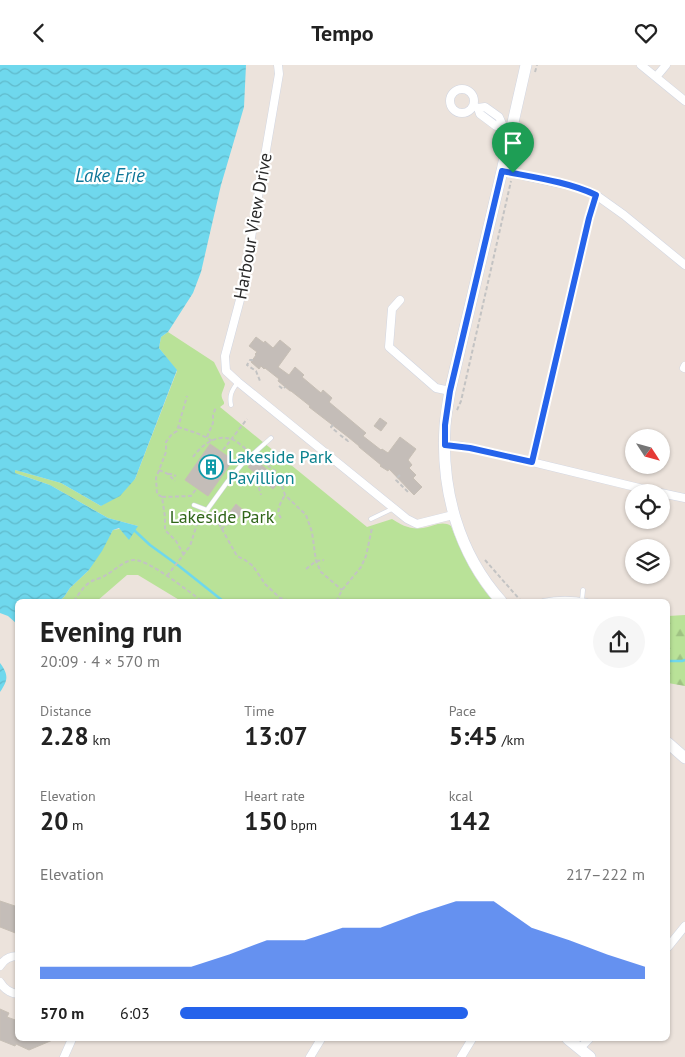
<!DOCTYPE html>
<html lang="en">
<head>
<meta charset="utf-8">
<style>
  body { margin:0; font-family:"PT Sans",sans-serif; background:#f6f6f6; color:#222; height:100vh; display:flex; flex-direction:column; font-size:19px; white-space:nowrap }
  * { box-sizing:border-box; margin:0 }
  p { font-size:16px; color:#767676 }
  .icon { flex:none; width:28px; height:28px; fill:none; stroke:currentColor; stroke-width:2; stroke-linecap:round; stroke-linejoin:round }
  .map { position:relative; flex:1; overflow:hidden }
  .details { position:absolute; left:15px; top:534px; width:655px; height:442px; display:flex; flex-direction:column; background:#fff; border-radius:8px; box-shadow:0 1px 4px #0004 }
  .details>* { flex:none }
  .needle { width:32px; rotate:126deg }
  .fabs { position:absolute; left:625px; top:364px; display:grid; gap:10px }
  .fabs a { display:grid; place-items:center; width:45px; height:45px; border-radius:50%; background:#fff; box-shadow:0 1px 4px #0004; font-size:25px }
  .pin { position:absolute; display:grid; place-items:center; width:42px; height:42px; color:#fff; margin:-51px -21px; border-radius:50% 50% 50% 0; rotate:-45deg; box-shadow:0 0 5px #0007 }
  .pin .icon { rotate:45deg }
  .round { display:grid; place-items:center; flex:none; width:52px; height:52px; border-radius:26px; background:#f6f6f6 }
  .head { display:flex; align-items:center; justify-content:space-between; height:85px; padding:0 25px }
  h1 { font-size:28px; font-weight:800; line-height:38px }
  .figures { display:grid; grid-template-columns:repeat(3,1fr); gap:8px; height:85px; padding:5px 25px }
  .figures div { display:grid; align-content:center }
  .figures b { font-size:25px; font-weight:800 }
  .figures small { font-size:14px; font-weight:400 }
  .figures p { font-size:14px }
  .chart { height:140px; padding:10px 25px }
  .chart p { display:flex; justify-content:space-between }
  .chart svg { width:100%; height:90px; margin-top:5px; fill:#2563eb; opacity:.7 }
  ul { padding:0 25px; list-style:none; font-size:16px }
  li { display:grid; grid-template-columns:80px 60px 1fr; align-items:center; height:38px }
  li i { height:12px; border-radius:6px; background:#2563eb }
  header { display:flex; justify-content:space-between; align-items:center; height:65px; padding:0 25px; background:#fff; font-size:22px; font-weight:800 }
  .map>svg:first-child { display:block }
  .forest { fill:url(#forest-firs) }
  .park { fill:#b9e298 }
  .water { fill:url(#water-waves) }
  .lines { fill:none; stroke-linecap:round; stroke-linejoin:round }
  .stream { stroke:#6fd8ed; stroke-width:2.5 }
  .building { fill:#c4bdb8; stroke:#c7bfb5 }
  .lane-casing { stroke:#d1d6e2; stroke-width:5 }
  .street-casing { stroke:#d1d6e2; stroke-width:9 }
  .secondary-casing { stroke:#d1d6e2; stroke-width:12 }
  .path { stroke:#c3c3c3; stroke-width:2; stroke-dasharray:4 2.5; stroke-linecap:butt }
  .lane { stroke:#fff; stroke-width:4 }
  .street { stroke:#fff; stroke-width:8 }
  .secondary { stroke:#fff; stroke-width:11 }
  .route-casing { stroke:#fff; stroke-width:10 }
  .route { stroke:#2563eb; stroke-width:6 }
  .labels { text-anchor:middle; stroke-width:4.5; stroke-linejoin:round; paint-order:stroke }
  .street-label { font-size:18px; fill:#2a2a2a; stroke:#fff }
  .culture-label { font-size:18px; fill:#0d838f; stroke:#fff; text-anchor:start }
  .park-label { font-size:18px; fill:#31661a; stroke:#fff }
  .water-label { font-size:19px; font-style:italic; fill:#0e7799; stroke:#fff }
</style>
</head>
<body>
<header><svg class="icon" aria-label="back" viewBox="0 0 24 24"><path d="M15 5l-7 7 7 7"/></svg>Tempo<svg class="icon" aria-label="heart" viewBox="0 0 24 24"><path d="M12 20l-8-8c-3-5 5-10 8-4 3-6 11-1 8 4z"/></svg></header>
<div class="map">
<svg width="685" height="992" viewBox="0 0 685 992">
  <defs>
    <pattern id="forest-firs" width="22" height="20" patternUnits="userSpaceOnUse" patternTransform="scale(1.25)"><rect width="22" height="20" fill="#b9e298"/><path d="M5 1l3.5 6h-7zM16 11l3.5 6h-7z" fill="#9fc283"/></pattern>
    <pattern id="water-waves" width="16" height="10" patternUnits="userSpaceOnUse" patternTransform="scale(1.25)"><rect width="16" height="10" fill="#6fd8ed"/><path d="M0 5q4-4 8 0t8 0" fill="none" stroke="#60bacb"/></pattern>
  </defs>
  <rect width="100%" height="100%" fill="#ece3dc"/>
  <!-- forest -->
  <path class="forest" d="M685,550V621L668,618V551Z"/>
  <!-- park -->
  <path class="park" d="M168,267L214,297L225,319C223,328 219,329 224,337V339L220,342L367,462L392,454C401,460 411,465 423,463C432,462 442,455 451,461C461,488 474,514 493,536H181L138,510H127L97,536H59L64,532L70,523L89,505L113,465L138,461L108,453L50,420L15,408V405L61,418L101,441L135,414L177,306L159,283L161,272Z"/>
  <!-- water -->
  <path class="water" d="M0,0H246L244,42L221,120L201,207L193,228L168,267L161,272L159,283L177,305L135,414L120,431L101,441L61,418L15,405V408L50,420L108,453L138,461L129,475L119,463L113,465L102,486L89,505L70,523L64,532L59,536H18L17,559L8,551L0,548Z
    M0,598C9,610 8,615 0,627Z"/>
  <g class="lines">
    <!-- stream -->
    <path class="stream" d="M135,466L150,480L179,501L223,536
      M668,596H682L685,595"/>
  </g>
  <!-- building -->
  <path class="building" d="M256,272L264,278L265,276L273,283L280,275L291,284L278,302L289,310L295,302L304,310L302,312L321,328L323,325L332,333L329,337L366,368L363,371L381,385L382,384L388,388L400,372L416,384L408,395L412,400L409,403L416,410L413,413L422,422L414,430L389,404L388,406L380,401L381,400L359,382V381L348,372L309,342L310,341L291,326H290L278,316L279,314L265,303L264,304L261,301L259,304L251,297L256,290L255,289L257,287L249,281Z
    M380,353L387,358L381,366L374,361Z
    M210,379L233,395L208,431L185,415Z
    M255,394L280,416L273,424L248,402Z
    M236,439L243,445L238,453L230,447Z
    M0,836L18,842V869L0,862Z
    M0,944L9,948L7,952L18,956V974H55L29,985L16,979L15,981L0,975Z"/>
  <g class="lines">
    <!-- lane casing -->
    <g class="lane-casing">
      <path id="lane" d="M231,340C229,330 232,325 238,317
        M194,440L207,445L228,416L243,398L271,373
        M371,454L394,443
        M582,535L583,525
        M543,536C557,533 573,533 587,536"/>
    </g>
    <!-- street casing -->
    <g class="street-casing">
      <path id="street" d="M278,0L279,9L241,231L225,291L226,306L238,317L407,454L417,459L453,450
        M641,0L685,36
        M656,12L666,0
        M450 36a12 12 0 1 1 24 0a12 12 0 1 1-24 0Z
        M474,41L478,43L485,42L499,52L503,61
        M478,43L480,49L496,61H503L511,64
        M502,106L571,121L588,126L596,130L624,150L685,200
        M400,235L392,244L389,282L436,323L450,326
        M684,303L685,301
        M445,380L461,381L507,391L660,428
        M532,397L589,153L596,130
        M661,428L685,433
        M668,882L685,861
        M0,901C4,894 10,891 18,891
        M0,917C4,924 10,928 18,929
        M580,983L589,974
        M64,992L72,974
        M310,992L321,974
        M461,992L472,974"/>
    </g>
    <!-- secondary casing -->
    <g class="secondary-casing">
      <path id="secondary" d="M501,536C458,488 441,424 445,361C446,349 448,337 450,326L502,106L526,0
        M668,678L685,693
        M568,974L590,992"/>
    </g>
    <!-- path -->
    <path class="path" d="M535,7L537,0
      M515,100L521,73
      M253,295H250L247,300L256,306L260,316
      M279,321L283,324L285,322
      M457,345L461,336L511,116
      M333,360L331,362L338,368
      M178,362C190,366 202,369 212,376
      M340,370L348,376L350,374
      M207,372L213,358V350L216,342
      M223,385L247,354
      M193,392C201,381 215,369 231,374C236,375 243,382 247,385
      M257,393L278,408L285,430L306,450L312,467L316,496L321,507L342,525
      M159,405L168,409L175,416
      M168,409H171L176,411
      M400,410L396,414V415L409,428
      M257,416L261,430
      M162,432L191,431L197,423
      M211,448L214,450L237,491L245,495L253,501L265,519L280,533L291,536
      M281,453C275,446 281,437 285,430
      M221,464L227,460L234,450
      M184,490L176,476L165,465V452L162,432L157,429L156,413L166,387V377L172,369L177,366L187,331
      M485,495L521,536
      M306,504L316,496L324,495
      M167,511L190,481L198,456L203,449
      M74,536C79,529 84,520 92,516C96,514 102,513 106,510C114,506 123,496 133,495C147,493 189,527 202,536
      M336,536L338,533L342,525L361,502L366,491L372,463"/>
    <!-- lane -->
    <use href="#lane" class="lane"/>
    <!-- street -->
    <use href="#street" class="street"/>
    <!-- secondary -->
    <use href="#secondary" class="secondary"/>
  </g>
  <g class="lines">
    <!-- route casing -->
    <g class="route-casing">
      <path id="route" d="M502,106C532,112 569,117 596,130L589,153L532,397L470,383L445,380V360L450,326Z"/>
    </g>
    <!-- route -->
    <use href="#route" class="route"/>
  </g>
  <!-- icons -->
  <defs>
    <g id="building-ring" transform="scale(1.25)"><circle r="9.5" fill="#fff" stroke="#0f9aa8" stroke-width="1.5"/><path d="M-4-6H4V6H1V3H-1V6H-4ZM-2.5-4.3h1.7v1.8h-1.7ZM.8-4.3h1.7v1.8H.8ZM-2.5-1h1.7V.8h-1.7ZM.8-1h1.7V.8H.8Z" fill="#0f9aa8"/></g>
  </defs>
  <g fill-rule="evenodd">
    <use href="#building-ring" x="211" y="402"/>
  </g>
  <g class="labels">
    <!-- street labels -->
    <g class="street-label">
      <text transform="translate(253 161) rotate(-80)" y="6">Harbour View Drive</text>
    </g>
    <!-- culture labels -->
    <g class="culture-label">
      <text x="228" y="398">Lakeside Park<tspan x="228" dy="21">Pavillion</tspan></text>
    </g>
    <!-- park labels -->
    <g class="park-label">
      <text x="222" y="458">Lakeside Park</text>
    </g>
    <!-- water labels -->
    <g class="water-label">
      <text x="110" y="117">Lake Erie</text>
    </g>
  </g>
</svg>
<div class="fabs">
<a><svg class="needle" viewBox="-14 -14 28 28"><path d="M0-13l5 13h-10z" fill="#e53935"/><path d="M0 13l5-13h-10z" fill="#767676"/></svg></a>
<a><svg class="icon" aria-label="locate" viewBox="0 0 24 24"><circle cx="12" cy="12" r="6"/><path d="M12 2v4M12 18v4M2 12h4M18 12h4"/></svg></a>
<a><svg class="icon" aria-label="layers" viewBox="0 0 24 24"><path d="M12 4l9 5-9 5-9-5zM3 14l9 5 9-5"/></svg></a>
</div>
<div class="pin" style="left:513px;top:108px;background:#1e9e55"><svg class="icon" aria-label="arrive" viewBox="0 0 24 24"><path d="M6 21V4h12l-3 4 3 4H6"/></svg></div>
<section class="details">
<div class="head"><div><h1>Evening run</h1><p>20:09 · 4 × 570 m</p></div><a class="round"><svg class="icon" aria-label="share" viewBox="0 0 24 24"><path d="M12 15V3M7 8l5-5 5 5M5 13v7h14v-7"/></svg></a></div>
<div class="figures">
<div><p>Distance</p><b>2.28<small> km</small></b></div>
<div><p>Time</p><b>13:07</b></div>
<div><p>Pace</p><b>5:45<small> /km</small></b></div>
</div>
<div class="figures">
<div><p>Elevation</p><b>20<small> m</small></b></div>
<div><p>Heart rate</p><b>150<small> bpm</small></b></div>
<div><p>kcal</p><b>142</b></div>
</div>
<div class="chart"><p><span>Elevation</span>217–222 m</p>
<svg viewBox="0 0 160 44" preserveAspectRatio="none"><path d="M0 44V38L10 38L20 38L30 38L40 38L50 32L60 25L70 25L80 19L90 19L100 12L110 6L120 6L130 19L140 25L150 32L160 38V44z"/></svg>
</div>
<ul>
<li><b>570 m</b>6:03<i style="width:62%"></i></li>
</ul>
</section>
</div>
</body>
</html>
